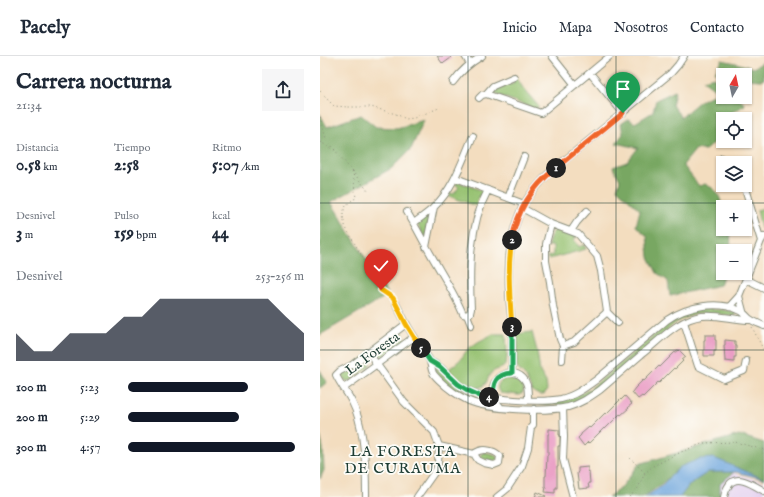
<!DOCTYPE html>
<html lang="es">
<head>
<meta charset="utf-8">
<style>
  body { margin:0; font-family:"IM FELL English",serif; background:#f6f6f7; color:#1f2937; height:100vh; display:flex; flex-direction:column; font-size:15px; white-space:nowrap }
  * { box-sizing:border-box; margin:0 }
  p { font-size:13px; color:#747a83 }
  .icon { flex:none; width:22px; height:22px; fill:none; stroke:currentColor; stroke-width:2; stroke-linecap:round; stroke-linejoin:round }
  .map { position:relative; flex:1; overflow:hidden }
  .drawer { display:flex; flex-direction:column; background:#fff; width:320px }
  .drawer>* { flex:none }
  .needle { width:26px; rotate:9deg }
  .fabs { position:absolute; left:396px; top:12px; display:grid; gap:8px }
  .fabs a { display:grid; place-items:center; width:36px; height:36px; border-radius:0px; background:#fff; box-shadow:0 1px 3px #0004; font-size:20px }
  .pin { position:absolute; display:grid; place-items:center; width:34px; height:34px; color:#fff; margin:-41px -17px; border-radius:50% 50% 50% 0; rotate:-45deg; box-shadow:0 0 4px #0007 }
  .pin .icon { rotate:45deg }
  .km { position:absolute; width:20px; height:20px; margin:-10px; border-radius:50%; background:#222; color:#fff; font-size:11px; line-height:20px; text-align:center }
  .round { display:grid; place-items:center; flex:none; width:42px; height:42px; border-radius:0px; background:#f6f6f7 }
  .headline { display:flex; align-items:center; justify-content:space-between; height:68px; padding:0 16px }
  h1 { font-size:22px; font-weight:700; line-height:30px }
  .stats { display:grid; grid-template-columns:repeat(3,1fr); gap:6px; height:68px; padding:4px 16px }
  .stats div { display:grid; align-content:center }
  .stats b { font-size:17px; font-weight:700 }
  .stats small { font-size:11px; font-weight:400 }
  .stats p { font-size:11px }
  .chart { height:112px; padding:8px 16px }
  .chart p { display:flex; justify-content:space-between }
  .chart svg { width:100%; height:72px; margin-top:4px; fill:#111827; opacity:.7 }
  ul { padding:0 16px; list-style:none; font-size:13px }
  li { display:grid; grid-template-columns:64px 48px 1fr; align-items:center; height:30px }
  li i { height:10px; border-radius:5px; background:#111827 }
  header { display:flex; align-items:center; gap:24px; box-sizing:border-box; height:56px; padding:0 20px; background:#fff; border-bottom:1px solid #e0e1e3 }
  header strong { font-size:19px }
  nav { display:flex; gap:22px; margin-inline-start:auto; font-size:14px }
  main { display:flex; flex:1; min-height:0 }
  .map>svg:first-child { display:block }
  .built { fill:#e5d3f0 }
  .green { fill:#95c16f; stroke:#5a7f52 }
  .forest { fill:#78a762; stroke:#4c724b }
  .water { fill:#6ea6dd; stroke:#467288 }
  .building { fill:#ea9dc5 }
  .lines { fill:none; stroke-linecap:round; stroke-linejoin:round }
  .minor-casing { stroke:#898d7a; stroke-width:8 }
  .path { stroke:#898d7a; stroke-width:1; stroke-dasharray:1 3; stroke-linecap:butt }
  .minor { stroke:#fff; stroke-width:6 }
  .split-1-casing { stroke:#fff; stroke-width:8 }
  .split-2-casing { stroke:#fff; stroke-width:8 }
  .split-3-casing { stroke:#fff; stroke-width:8 }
  .split-4-casing { stroke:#fff; stroke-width:8 }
  .split-5-casing { stroke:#fff; stroke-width:8 }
  .split-6-casing { stroke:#fff; stroke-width:8 }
  .split-1 { stroke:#f0652b; stroke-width:5 }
  .split-2 { stroke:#f0652b; stroke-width:5 }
  .split-3 { stroke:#f5b400; stroke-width:5 }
  .split-4 { stroke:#22a559; stroke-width:5 }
  .split-5 { stroke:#22a559; stroke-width:5 }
  .split-6 { stroke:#f5b400; stroke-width:5 }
  .grid { fill:none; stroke:#1f3d34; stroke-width:1; stroke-opacity:0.55 }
  .labels { text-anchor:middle; stroke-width:3.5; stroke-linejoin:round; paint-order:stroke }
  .street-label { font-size:14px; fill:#1f3d34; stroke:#fdfcf7 }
  .neighbourhood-label { font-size:15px; letter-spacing:1px; fill:#1f3d34; stroke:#fdfcf7 }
</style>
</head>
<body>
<header>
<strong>Pacely</strong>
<nav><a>Inicio</a><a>Mapa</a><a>Nosotros</a><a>Contacto</a></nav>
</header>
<main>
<section class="drawer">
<div class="headline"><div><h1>Carrera nocturna</h1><p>21:34</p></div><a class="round"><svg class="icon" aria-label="share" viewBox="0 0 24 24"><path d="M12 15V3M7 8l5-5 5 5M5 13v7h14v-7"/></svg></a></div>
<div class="stats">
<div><p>Distancia</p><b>0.58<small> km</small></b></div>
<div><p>Tiempo</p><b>2:58</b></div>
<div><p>Ritmo</p><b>5:07<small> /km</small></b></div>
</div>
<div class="stats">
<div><p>Desnivel</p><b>3<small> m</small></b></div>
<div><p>Pulso</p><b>159<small> bpm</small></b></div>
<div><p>kcal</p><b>44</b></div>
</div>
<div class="chart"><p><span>Desnivel</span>253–256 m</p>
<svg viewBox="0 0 160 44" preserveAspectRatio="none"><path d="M0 44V27L10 38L20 38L30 27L40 27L50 27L60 17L70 17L80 6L90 6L100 6L110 6L120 6L130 6L140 6L150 17L160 27V44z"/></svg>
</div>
<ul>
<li><b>100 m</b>5:23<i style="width:68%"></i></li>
<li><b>200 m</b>5:29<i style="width:63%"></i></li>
<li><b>300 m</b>4:57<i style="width:95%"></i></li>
</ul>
</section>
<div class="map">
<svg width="444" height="441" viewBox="0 0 444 441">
  <rect width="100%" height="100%" fill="#fdfcf7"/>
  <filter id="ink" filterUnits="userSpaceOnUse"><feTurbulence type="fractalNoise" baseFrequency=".025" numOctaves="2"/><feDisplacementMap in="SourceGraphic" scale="8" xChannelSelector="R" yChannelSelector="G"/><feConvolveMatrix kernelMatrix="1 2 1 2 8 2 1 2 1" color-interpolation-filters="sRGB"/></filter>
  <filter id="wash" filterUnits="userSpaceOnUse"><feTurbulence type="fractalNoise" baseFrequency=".012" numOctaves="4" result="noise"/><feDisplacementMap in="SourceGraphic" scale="16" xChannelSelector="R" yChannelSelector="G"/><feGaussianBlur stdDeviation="0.9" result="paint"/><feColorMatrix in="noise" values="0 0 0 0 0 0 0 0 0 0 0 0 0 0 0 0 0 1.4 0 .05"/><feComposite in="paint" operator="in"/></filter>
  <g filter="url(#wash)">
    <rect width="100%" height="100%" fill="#f3ddbf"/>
    <!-- built -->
    <path class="built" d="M413,417L444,426V441H400V428Z"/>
    <!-- green -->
    <path class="green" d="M197,22L203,32L219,51L216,53L178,39L175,37L176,32L189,26L191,29L194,27L193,24Z
      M139,126L163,135L165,138L163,140L159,139L156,150L129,140L130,137L134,138L139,131L135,128Z
      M444,152V172H441L437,154Z
      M109,158H110L105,183L98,169V167Z
      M238,173L257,181L253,183L256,186L259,191L264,189L266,193L229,203L228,200L233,199V190H228C230,182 230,176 238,173Z
      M382,253L402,254L415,256L416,258L414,260C389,256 376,254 354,268L281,331L262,343L246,349L219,348C240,345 251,344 270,333L351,265L364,257Z
      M212,276L217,295L220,316L226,326L227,334L224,339H219L212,335L206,321L198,313L196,309V278Z
      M78,277H83L85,283L84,284L62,301L57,299L56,296L57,292Z
      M173,278H186C186,287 188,298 186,307C184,314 176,312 171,317C168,320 168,325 165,328C154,340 136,321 129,313L140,304L148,293L158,286Z
      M44,302H47L50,305V309L49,311L30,325H26L22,321V319L23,316Z
      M115,311C120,314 123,318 127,322C140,334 155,342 172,344C171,345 169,347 167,347C154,349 116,325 115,311Z
      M185,323C195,323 207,325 203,337L199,339L180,337C175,331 179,325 185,323Z
      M164,396L176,399L177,401V404L175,405L163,403L161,401V398Z"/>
    <!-- forest -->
    <path class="forest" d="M402,4L420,8L433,12L444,6V23L441,24L425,23V19H403L395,16Z
      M394,21L397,26H403V41H418L425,49L412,56L407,63H403V73L400,74L393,88L385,94L376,93L363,109L379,130L385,128C388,130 391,131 394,133C404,143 403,160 403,173H409C411,181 411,187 410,195H403V217H404L400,229L350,240L348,225L337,217L329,201L327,180L316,170L320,154L297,133L300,124L293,111L307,106L318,92L296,87L303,78L301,68L308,63L315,67L333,56L336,44L355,35L352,49L361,61L380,45L399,36L383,24Z
      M0,58L7,71L41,59L56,71L77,72L104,64L91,93L72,112L11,146L68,239L0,279Z
      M0,314L7,326L0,332Z
      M0,379L3,392L4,414L0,423Z
      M419,379L444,387V423L394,402L360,411L339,430L323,441H288L301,432L319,408Z
      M388,416H413V417L400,428V441H360L370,428Z"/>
    <!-- water -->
    <path class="water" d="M394,402L444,423L416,416H388L370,428L360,441H325L339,432L360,411L379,403Z"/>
    <g id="blocks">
      <!-- building -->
      <path class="building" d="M117,0H132L130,1L131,2L124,7L123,6L122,7Z
        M385,279H395V284H396V295H394V300H384V284H385Z
        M405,284L415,285V289H416V301H414V306L405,305L404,289H405Z
        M359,294L366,301L362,304L363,305L355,313L354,312L339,327L338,326L323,341L322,340L318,343L312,336L315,332L323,324L324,325L339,310L340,311L355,296V297Z
        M305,340L312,348L308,351L309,352L301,359L300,358L285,373L284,372L269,387L268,386L264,390L258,382L261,379V378L269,371L270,372L285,357L286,358L301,343V344Z
        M229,373L239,374V379H240V390H238V411H237V432H235V437L225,436L226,431H225V420H226L227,399H228V378H229Z
        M268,411V416L269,415L270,427H268L269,432L259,433L257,417L258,416V412Z
        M217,436L226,440L225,441H215Z"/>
    </g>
  </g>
  <g filter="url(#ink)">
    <use href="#blocks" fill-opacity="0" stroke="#898d7a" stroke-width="1"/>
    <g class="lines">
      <!-- minor casing -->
      <g class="minor-casing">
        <path id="minor" d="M145,0L150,8
          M232,0L255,29
          M270,17L303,57
          M194,21L173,30L166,38L221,57L290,0
          M133,26C141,15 150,7 162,0
          M159,42L162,39L166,38
          M402,102L406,107
          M136,122L204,148
          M424,129L441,185
          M188,142L204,101
          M202,152L231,168L258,178L277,200L281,215L287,256L254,286L243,290
          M87,156C95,169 102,183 110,197C121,217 134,236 143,258L147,259L151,269
          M94,167C100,162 108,157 114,151C134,132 142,105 153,80
          M231,168L226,188V205L230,226L233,250L240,283L243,290L242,304
          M251,175L257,166L267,155
          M106,191L114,151
          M426,223L444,232
          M419,240L423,255
          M76,248C82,259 87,271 95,282C99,290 106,297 110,305C111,309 111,313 113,317C114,319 117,322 119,324C127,332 138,340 149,345C170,354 225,356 248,351C260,348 270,341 280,334C294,322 308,310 322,298C340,284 358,263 382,260C398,258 414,264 431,264
          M409,251L419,240L441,185L444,180
          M287,256L298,267
          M147,259L150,257L151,253C149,214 149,169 168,134
          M364,266L378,310L404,323L424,315L426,305
          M48,296L84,346L114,376L119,390L118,407L116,414L97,441
          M110,305C113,307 117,309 121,312C130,320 137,330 149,335C167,344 221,347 241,343C254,340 265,332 276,324L347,264C367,250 398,244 421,255C425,257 427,261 430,263C434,266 440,268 444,270
          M192,317C192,303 193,288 192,274C192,261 189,248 189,235C188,209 189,183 199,159C205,143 217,130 228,118L351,17L358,9L364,0
          M24,332L94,281
          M181,352C179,349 175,345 174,341C166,319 199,306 207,329C208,334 208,339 208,344
          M243,352L244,381L243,403L253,441
          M119,390L154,398L158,404L164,407L174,409L179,407L180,400C173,393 161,392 154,398
          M46,441V438C46,412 44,369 32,346C27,336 20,328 16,319L20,315L32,309L86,268
          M177,441L187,433L202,410L208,392L211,371L213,369V357L214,353
          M404,441C405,436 406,433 409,429C417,417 435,430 444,435"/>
      </g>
      <!-- path -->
      <path class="path" d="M0,34L5,41L14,50L28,51H51L76,58L86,63L94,62L119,52
        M0,61L6,83L49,136
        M0,86L15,94
        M33,115L36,142C22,149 21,159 26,172L61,234L73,243
        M432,271L444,295
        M310,402L325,417
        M309,441L317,434L325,417L333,410L361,396L384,387L415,386L444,394"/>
      <!-- minor -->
      <use href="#minor" class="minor"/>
    </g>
  </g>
  <g class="lines" filter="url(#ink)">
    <!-- split-1 casing -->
    <g class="split-1-casing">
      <path id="split-1" d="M236,112L303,57"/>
    </g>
    <!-- split-2 casing -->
    <g class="split-2-casing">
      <path id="split-2" d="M192,184C197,155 213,130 236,112"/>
    </g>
    <!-- split-3 casing -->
    <g class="split-3-casing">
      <path id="split-3" d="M192,271C190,242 187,213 192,184"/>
    </g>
    <!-- split-4 casing -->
    <g class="split-4-casing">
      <path id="split-4" d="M169,341L174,342C172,327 176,318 192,317V271"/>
    </g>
    <!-- split-5 casing -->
    <g class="split-5-casing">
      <path id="split-5" d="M101,292L110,305L120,311L138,328L149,335L160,340L169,341"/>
    </g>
    <!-- split-6 casing -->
    <g class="split-6-casing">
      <path id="split-6" d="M61,234L73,242L86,268L101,292"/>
    </g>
    <!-- split-1 -->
    <use href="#split-1" class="split-1"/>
    <!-- split-2 -->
    <use href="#split-2" class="split-2"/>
    <!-- split-3 -->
    <use href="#split-3" class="split-3"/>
    <!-- split-4 -->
    <use href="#split-4" class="split-4"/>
    <!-- split-5 -->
    <use href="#split-5" class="split-5"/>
    <!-- split-6 -->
    <use href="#split-6" class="split-6"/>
  </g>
  <!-- grid -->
  <path class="grid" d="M148,0V441M296,0V441M0,147H444M0,294H444"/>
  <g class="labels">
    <!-- street labels -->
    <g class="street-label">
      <text transform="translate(52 297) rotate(-36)" y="5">La Foresta</text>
    </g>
    <!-- neighbourhood labels -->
    <g class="neighbourhood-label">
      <text x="83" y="400">LA FORESTA<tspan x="83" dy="17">DE CURAUMA</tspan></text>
    </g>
  </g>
</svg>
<div class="fabs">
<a><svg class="needle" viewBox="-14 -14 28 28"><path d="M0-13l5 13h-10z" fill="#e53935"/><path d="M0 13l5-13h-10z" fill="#747a83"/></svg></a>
<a><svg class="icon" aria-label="locate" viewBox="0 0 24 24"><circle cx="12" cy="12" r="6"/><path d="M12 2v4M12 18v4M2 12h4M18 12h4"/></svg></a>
<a><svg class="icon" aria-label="layers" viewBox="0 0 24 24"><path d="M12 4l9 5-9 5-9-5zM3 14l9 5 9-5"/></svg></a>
<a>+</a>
<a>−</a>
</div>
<div class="pin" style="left:303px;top:57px;background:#1e9e55"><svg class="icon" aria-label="arrive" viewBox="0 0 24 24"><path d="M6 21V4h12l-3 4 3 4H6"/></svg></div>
<div class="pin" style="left:61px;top:234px;background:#d93025"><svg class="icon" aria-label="check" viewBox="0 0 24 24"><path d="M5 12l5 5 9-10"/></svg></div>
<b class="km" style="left:236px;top:112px">1</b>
<b class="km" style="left:192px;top:184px">2</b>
<b class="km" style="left:192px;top:271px">3</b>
<b class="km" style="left:169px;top:341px">4</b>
<b class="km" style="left:101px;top:292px">5</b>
</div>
</main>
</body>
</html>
